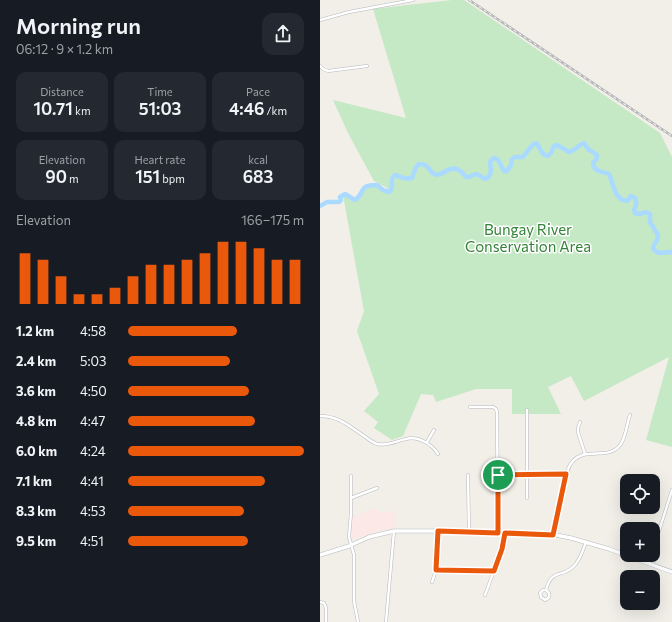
<!DOCTYPE html>
<html lang="en">
<head>
<meta charset="utf-8">
<style>
  body { margin:0; font-family:Commissioner,sans-serif; background:#242831; color:#f1f3f6; height:100vh; display:flex; flex-direction:column; font-size:15px; white-space:nowrap }
  * { box-sizing:border-box; margin:0 }
  p { font-size:13px; color:#9ea1a6 }
  .icon { flex:none; width:22px; height:22px; fill:none; stroke:currentColor; stroke-width:2; stroke-linecap:round; stroke-linejoin:round }
  .map { position:relative; flex:1; overflow:hidden }
  .side { display:flex; flex-direction:column; background:#171b24; width:320px }
  .side>* { flex:none }
  .tools { position:absolute; left:300px; top:474px; display:grid; gap:8px }
  .tools a { display:grid; place-items:center; width:40px; height:40px; border-radius:8px; background:#171b24; box-shadow:0 4px 16px #0002; font-size:20px }
  .pin { position:absolute; display:grid; place-items:center; width:34px; height:34px; color:#fff; margin:-17px; border:2px solid #fff; border-radius:50%; box-shadow:0 1px 4px #0007 }
  .round { display:grid; place-items:center; flex:none; width:42px; height:42px; border-radius:12px; background:#242831 }
  .head { display:flex; align-items:center; justify-content:space-between; height:68px; padding:0 16px }
  h1 { font-size:22px; font-weight:600; line-height:30px }
  .figures { display:grid; grid-template-columns:repeat(3,1fr); gap:6px; height:68px; padding:4px 16px }
  .figures div { display:grid; align-content:center; border-radius:10px; background:#242831; text-align:center }
  .figures b { font-size:17px; font-weight:600 }
  .figures small { font-size:11px; font-weight:400 }
  .figures p { font-size:11px }
  .chart { height:112px; padding:8px 16px }
  .chart p { display:flex; justify-content:space-between }
  .chart svg { width:100%; height:72px; margin-top:4px; stroke:#ea580c; stroke-width:6 }
  ul { padding:0 16px; list-style:none; font-size:13px }
  li { display:grid; grid-template-columns:64px 48px 1fr; align-items:center; height:30px }
  li i { height:10px; border-radius:5px; background:#ea580c }
  main { display:flex; flex:1; min-height:0 }
  .map>svg:first-child { display:block }
  .medical { fill:#fce8e6 }
  .green { fill:#c5e8c5 }
  .lines { fill:none; stroke-linecap:round; stroke-linejoin:round }
  .river { stroke:#aadaff; stroke-width:4.5 }
  .street-casing { stroke:#b5b8bc; stroke-width:3.5 }
  .secondary-casing { stroke:#b6babf; stroke-width:4.5 }
  .street { stroke:#fff; stroke-width:2.5 }
  .secondary { stroke:#fff; stroke-width:3.5 }
  .rail-casing { stroke:#b6b7b8; stroke-width:2.5 }
  .rail { stroke:#fff; stroke-width:1; stroke-dasharray:3; stroke-linecap:butt }
  .route-casing { stroke:#fff; stroke-width:8 }
  .route { stroke:#ea580c; stroke-width:5 }
  .labels { text-anchor:middle; stroke-width:3; stroke-linejoin:round; paint-order:stroke }
  .park-label { font-size:15px; fill:#348238; stroke:#fff }
</style>
</head>
<body>
<main>
<section class="side">
<div class="head"><div><h1>Morning run</h1><p>06:12 · 9 × 1.2 km</p></div><a class="round"><svg class="icon" aria-label="share" viewBox="0 0 24 24"><path d="M12 15V3M7 8l5-5 5 5M5 13v7h14v-7"/></svg></a></div>
<div class="figures">
<div><p>Distance</p><b>10.71<small> km</small></b></div>
<div><p>Time</p><b>51:03</b></div>
<div><p>Pace</p><b>4:46<small> /km</small></b></div>
</div>
<div class="figures">
<div><p>Elevation</p><b>90<small> m</small></b></div>
<div><p>Heart rate</p><b>151<small> bpm</small></b></div>
<div><p>kcal</p><b>683</b></div>
</div>
<div class="chart"><p><span>Elevation</span>166–175 m</p>
<svg viewBox="0 0 160 44" preserveAspectRatio="none"><path d="M5 44V13M15 44V17M25 44V27M35 44V38M45 44V38M55 44V34M65 44V27M75 44V20M85 44V20M95 44V17M105 44V13M115 44V6M125 44V6M135 44V10M145 44V17M155 44V17"/></svg>
</div>
<ul>
<li><b>1.2 km</b>4:58<i style="width:62%"></i></li>
<li><b>2.4 km</b>5:03<i style="width:58%"></i></li>
<li><b>3.6 km</b>4:50<i style="width:69%"></i></li>
<li><b>4.8 km</b>4:47<i style="width:72%"></i></li>
<li><b>6.0 km</b>4:24<i style="width:100%"></i></li>
<li><b>7.1 km</b>4:41<i style="width:78%"></i></li>
<li><b>8.3 km</b>4:53<i style="width:66%"></i></li>
<li><b>9.5 km</b>4:51<i style="width:68%"></i></li>
</ul>
</section>
<div class="map">
<svg width="352" height="622" viewBox="0 0 352 622">
  <rect width="100%" height="100%" fill="#f1efe8"/>
  <!-- medical -->
  <path class="medical" d="M56,508L59,513L76,511L75,528L59,531L35,539H32L31,538V528L32,517Z"/>
  <!-- green -->
  <path class="green" d="M132,0H144L340,133L352,157V447L326,440L349,357L264,401L251,376L228,387L241,414H192V389H156L116,402L113,395L101,394L83,436L72,440L54,428L58,422L44,411L59,394L37,331L44,311L23,195C28,193 31,198 35,200C40,197 39,193 42,189C45,186 54,184 58,185C62,188 64,191 69,192L71,190L54,181L28,133L13,100L86,118L53,9Z"/>
  <g class="lines">
    <!-- river -->
    <path class="river" d="M0,206L7,202H19L21,200L20,197L25,194L35,200C46,193 37,185 57,185L63,190L69,192C74,188 71,184 72,179C72,178 74,176 75,175C81,177 85,180 92,178L96,167L99,164C109,164 108,170 114,174C124,179 131,157 146,177H149L155,174C160,174 161,178 166,179C172,175 171,169 170,162L172,159L175,158L178,160L184,171H187L191,165L192,159L195,157H203C207,153 211,144 216,143C221,147 220,155 228,156L231,153L234,146L237,145L249,152C257,150 256,146 264,143L269,150L273,152L277,155L276,160L273,162C273,172 281,171 289,174C293,182 294,200 307,201L311,196L315,198C317,203 317,206 314,210L315,213L320,214L326,212L330,214V222L338,235L337,240L333,247L334,250L339,253L352,252"/>
    <!-- street casing -->
    <g class="street-casing">
      <path id="street" d="M0,20L29,12L93,0
        M0,66L3,69L8,71L47,66
        M150,407H173L176,409L177,412L178,533
        M0,416C19,416 29,426 44,436C48,439 52,442 57,444C74,448 87,431 105,442C111,445 115,449 118,454
        M260,422L258,428V432L265,454
        M107,442L114,430
        M148,475L149,532
        M178,475L246,474
        M31,476V513L29,537L34,555V601L38,622
        M31,498L57,488
        M207,498V410
        M233,535C236,523 239,511 241,499C244,488 245,469 253,461C266,446 292,462 302,442C306,434 307,424 310,415
        M333,550L352,490
        M329,563L332,555
        M116,570L174,571
        M112,582L116,570L118,531
        M226,590L229,593C230,597 228,599 225,600L221,597L220,593L223,590H226C232,568 241,578 253,567C260,561 263,550 266,542
        M165,595L182,549L185,533
        M0,602L4,603L6,608V622
        M66,622L74,531"/>
    </g>
    <!-- secondary casing -->
    <g class="secondary-casing">
      <path id="secondary" d="M0,555L29,546L49,537L74,531H118L231,534L251,538L289,549L352,572"/>
    </g>
    <!-- street -->
    <use href="#street" class="street"/>
    <!-- secondary -->
    <use href="#secondary" class="secondary"/>
    <!-- rail casing -->
    <g class="rail-casing">
      <path id="rail" d="M149,0L352,136"/>
    </g>
    <!-- rail -->
    <use href="#rail" class="rail"/>
  </g>
  <g class="lines">
    <!-- route casing -->
    <g class="route-casing">
      <path id="route" d="M246,474L233,535L185,533L182,549L174,571L116,570L118,531L178,533V475Z"/>
    </g>
    <!-- route -->
    <use href="#route" class="route"/>
  </g>
  <g class="labels">
    <!-- park labels -->
    <g class="park-label">
      <text x="208" y="235">Bungay River<tspan x="208" dy="17">Conservation Area</tspan></text>
    </g>
  </g>
</svg>
<div class="tools">
<a><svg class="icon" aria-label="locate" viewBox="0 0 24 24"><circle cx="12" cy="12" r="6"/><path d="M12 2v4M12 18v4M2 12h4M18 12h4"/></svg></a>
<a>+</a>
<a>−</a>
</div>
<div class="pin" style="left:178px;top:475px;background:#1e9e55"><svg class="icon" aria-label="arrive" viewBox="0 0 24 24"><path d="M6 21V4h12l-3 4 3 4H6"/></svg></div>
</div>
</main>
</body>
</html>
